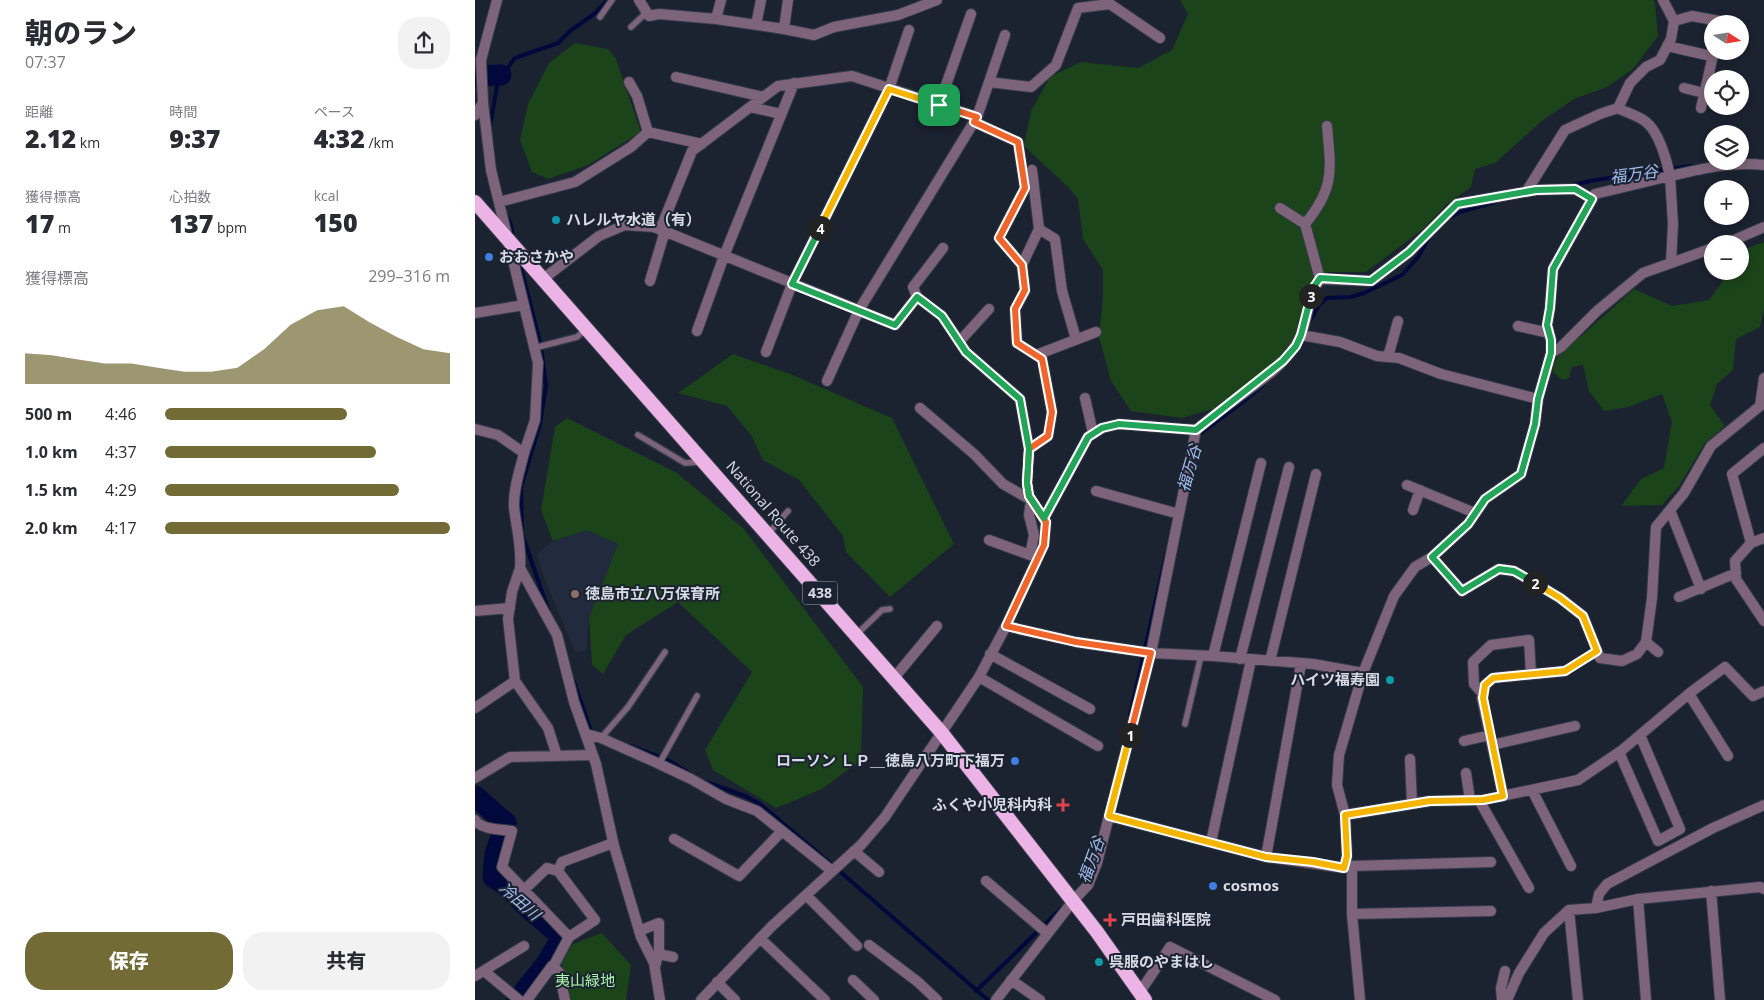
<!DOCTYPE html>
<html lang="ja">
<head>
<meta charset="utf-8">
<style>
  body { margin:0; font-family:"Open Sans","Noto Sans JP",sans-serif; background:#f2f2f3; color:#2b2b33; height:100vh; display:flex; flex-direction:column; font-size:19px; white-space:nowrap }
  * { box-sizing:border-box; margin:0 }
  p { font-size:16px; color:#7c7c81 }
  .icon { flex:none; width:28px; height:28px; fill:none; stroke:currentColor; stroke-width:2; stroke-linecap:round; stroke-linejoin:round }
  .map { position:relative; flex:1; overflow:hidden }
  .drawer { display:flex; flex-direction:column; background:#fff; width:475px }
  .drawer>* { flex:none }
  .needle { width:32px; rotate:102deg }
  .fabs { position:absolute; left:1229px; top:15px; display:grid; gap:10px }
  .fabs a { display:grid; place-items:center; width:45px; height:45px; border-radius:50%; background:#fff; box-shadow:0 2px 8px #0003; font-size:25px }
  .pin { position:absolute; display:grid; place-items:center; width:42px; height:42px; color:#fff; margin:-21px; border-radius:10px; box-shadow:0 2px 8px #0006 }
  .km { position:absolute; width:25px; height:25px; margin:-12px; border-radius:50%; background:#222; color:#fff; font-size:14px; line-height:25px; text-align:center }
  .round { display:grid; place-items:center; flex:none; width:52px; height:52px; border-radius:20px; background:#f2f2f3 }
  .head { display:flex; align-items:center; justify-content:space-between; height:85px; padding:0 25px }
  h1 { font-size:28px; font-weight:800; line-height:38px }
  .metrics { display:grid; grid-template-columns:repeat(3,1fr); gap:8px; height:85px; padding:5px 25px }
  .metrics div { display:grid; align-content:center }
  .metrics b { font-size:25px; font-weight:800 }
  .metrics small { font-size:14px; font-weight:400 }
  .metrics p { font-size:14px }
  .chart { height:140px; padding:10px 25px }
  .chart p { display:flex; justify-content:space-between }
  .chart svg { width:100%; height:90px; margin-top:5px; fill:#736b36; opacity:.7 }
  .action { display:flex; gap:10px; margin-top:auto; padding:10px 25px }
  .action a { flex:1; height:58px; border-radius:20px; background:#736b36; color:#fff; font-size:20px; font-weight:800; line-height:58px; text-align:center }
  .action a+a { background:#f2f2f3; color:#2b2b33 }
  ul { padding:0 25px; list-style:none; font-size:16px }
  li { display:grid; grid-template-columns:80px 60px 1fr; align-items:center; height:38px }
  li i { height:12px; border-radius:6px; background:#736b36 }
  main { display:flex; flex:1; min-height:0 }
  .map>svg:first-child { display:block }
  .built { fill:#222b3e }
  .green { fill:#1b441a }
  .lines { fill:none; stroke-linecap:round; stroke-linejoin:round }
  .stream { stroke:#00083c; stroke-width:4 }
  .river { stroke:#00083c; stroke-width:21 }
  .service-casing { stroke:#353c49; stroke-width:8 }
  .minor-casing { stroke:#353c49; stroke-width:12 }
  .trunk-casing { stroke:#353c49; stroke-width:16 }
  .service { stroke:#7d647a; stroke-width:5.5 }
  .minor { stroke:#7d647a; stroke-width:10 }
  .trunk { stroke:#ecb4e6; stroke-width:14 }
  .split-1-casing { stroke:#fff; stroke-width:10 }
  .split-2-casing { stroke:#fff; stroke-width:10 }
  .split-3-casing { stroke:#fff; stroke-width:10 }
  .split-4-casing { stroke:#fff; stroke-width:10 }
  .split-5-casing { stroke:#fff; stroke-width:10 }
  .split-1 { stroke:#f0652b; stroke-width:6 }
  .split-2 { stroke:#f5b400; stroke-width:6 }
  .split-3 { stroke:#22a559; stroke-width:6 }
  .split-4 { stroke:#22a559; stroke-width:6 }
  .split-5 { stroke:#f5b400; stroke-width:6 }
  .culture-dot { fill:#0f9aa8; stroke:#1b2230; stroke-width:2 }
  .shop-dot { fill:#3f7fe0; stroke:#1b2230; stroke-width:2 }
  .education-dot { fill:#8d6e63; stroke:#1b2230; stroke-width:2 }
  .health-dot { fill:#e0444e; stroke:#1b2230; stroke-width:2 }
  .labels { text-anchor:middle; stroke-width:4; stroke-linejoin:round; paint-order:stroke }
  .shield { fill:#1b2230; stroke:#9ea4af; stroke-width:1 }
  .shield-label { font-size:14px; font-weight:bold; fill:#d6dbe5 }
  .poi-label { font-size:15px; font-weight:bold; fill:#d6dbe5; stroke:#1b2230; text-anchor:start }
  .street-label { font-size:15px; fill:#d6dbe5; stroke:#1b2230 }
  .park-label { font-size:15px; fill:#abf6a7; stroke:#1b2230 }
  .water-label { font-size:16px; font-style:italic; fill:#a4bef1; stroke:#1b2230 }
</style>
</head>
<body>
<main>
<section class="drawer">
<div class="head"><div><h1>朝のラン</h1><p>07:37</p></div><a class="round"><svg class="icon" aria-label="share" viewBox="0 0 24 24"><path d="M12 15V3M7 8l5-5 5 5M5 13v7h14v-7"/></svg></a></div>
<div class="metrics">
<div><p>距離</p><b>2.12<small> km</small></b></div>
<div><p>時間</p><b>9:37</b></div>
<div><p>ペース</p><b>4:32<small> /km</small></b></div>
</div>
<div class="metrics">
<div><p>獲得標高</p><b>17<small> m</small></b></div>
<div><p>心拍数</p><b>137<small> bpm</small></b></div>
<div><p>kcal</p><b>150</b></div>
</div>
<div class="chart"><p><span>獲得標高</span>299–316 m</p>
<svg viewBox="0 0 160 44" preserveAspectRatio="none"><path d="M0 44V29L10 30L20 32L30 34L40 34L50 36L60 38L70 38L80 36L90 27L100 15L110 8L120 6L130 14L140 21L150 27L160 29V44z"/></svg>
</div>
<ul>
<li><b>500 m</b>4:46<i style="width:64%"></i></li>
<li><b>1.0 km</b>4:37<i style="width:74%"></i></li>
<li><b>1.5 km</b>4:29<i style="width:82%"></i></li>
<li><b>2.0 km</b>4:17<i style="width:100%"></i></li>
</ul>
<div class="action"><a>保存</a><a>共有</a></div>
</section>
<div class="map">
<svg width="1289" height="1000" viewBox="0 0 1289 1000">
  <rect width="100%" height="100%" fill="#1b2230"/>
  <!-- built -->
  <path class="built" d="M112,530L143,544L114,618L111,651L100,652L66,569L62,554L78,541Z"/>
  <!-- green -->
  <path class="green" d="M705,0H1178L1180,3L1183,36L1158,69L1132,87L1099,99L1068,120L1020,163L1000,169L996,187L971,205L948,229L891,272H853L833,306L824,328L805,358L775,385L741,408L707,418L656,411L636,381L624,337L628,296V270L608,239L603,199L594,188L549,146L556,111L575,77L606,62L663,68L697,50L713,14Z
    M100,43L133,49L141,59L166,132L113,165L73,179L57,172L45,140L53,104L74,63Z
    M1289,242V309L1285,327L1261,339L1258,370L1242,384L1235,405L1250,426L1230,443L1204,486L1187,505L1146,506L1166,479L1189,468L1197,422L1187,394L1153,407L1129,411L1114,391L1108,365L1097,367L1094,378L1087,380L1078,372C1079,357 1091,344 1105,337L1159,289L1197,306L1234,300L1248,281L1242,271H1265V251Z
    M258,354L315,374L417,418L479,544L415,597L371,552L368,536L324,480L288,460L276,435L252,406L203,393Z
    M92,418L202,473L269,529L388,687L386,760L347,789L301,808L238,770L230,750L277,672L203,602L151,635L128,674L117,665L114,618L143,544L112,530L78,541L66,510L80,427Z
    M127,933L156,965L151,1000H94L86,959L98,944Z"/>
  <g class="lines">
    <!-- stream -->
    <path class="stream" d="M15,126L23,81L40,58L83,43L95,31L119,14L133,0
      M1097,185L1120,180L1216,166
      M32,217L36,225L38,239
      M972,219L985,212L1020,202
      M44,260L66,346L71,386L65,424L46,487L47,534L74,612
      M834,322L845,304L852,298L876,297L889,293L927,275L943,257L955,236
      M723,437L725,434L768,402L788,385
      M99,682L116,731L119,733
      M655,715L692,551
      M156,746L193,760L217,775
      M228,781L270,796L285,804L355,863
      M362,869L513,1000
      M501,991L588,907"/>
    <!-- river -->
    <path class="river" d="M0,76L26,75
      M0,796L31,823L20,854L18,877L33,887L52,907L87,937L71,964L42,1000"/>
    <!-- service casing -->
    <g class="service-casing">
      <path id="service" d="M125,17L137,0
        M156,27L172,12
        M59,348L102,337L112,328
        M163,435L210,463L225,462
        M293,534L313,511
        M381,635L407,610L415,609
        M1090,671L1122,651
        M710,724L726,656
        M126,738L153,707L190,652
        M184,764L222,696"/>
    </g>
    <!-- minor casing -->
    <g class="minor-casing">
      <path id="minor" d="M164,0L174,16L184,14L241,19L309,29
        M313,0L309,29L339,35L359,27L423,15L462,0
        M241,19L246,0
        M1199,21L1217,16L1244,21
        M281,25L286,0
        M1192,46L1236,56
        M201,77L288,97
        M154,82L162,96L173,132L227,144
        M514,82L530,35
        M1209,88L1229,93
        M464,105L496,14
        M275,107L306,114
        M1226,108L1239,51
        M0,115L8,103L6,60L22,0
        M502,117L514,82L556,87L581,65L603,8L635,4L685,38
        M499,122L543,142L550,188L524,238L547,265L550,291L540,309L542,343L567,359L577,412L573,436L554,449
        M557,170L564,229L580,239L587,291L601,339
        M1051,192L1090,130L1125,114L1143,108
        M24,202L100,182L156,147L173,132
        M805,208L830,224
        M185,230L217,151L303,86L377,76L502,117L384,310L352,381
        M1250,244L1289,227
        M1196,262L1198,224L1195,176C1227,169 1256,161 1289,165
        M547,265L564,229
        M68,279L124,236L150,225L179,227L420,325L442,297L467,316L491,352L545,399L554,449L552,483L554,496L571,522L569,545L531,626
        M845,279L896,281L934,252L982,204L1061,190L1100,189L1117,199
        M845,279L830,224C860,188 856,170 852,126
        M175,281L190,231
        M442,297L438,287L468,248
        M0,313L49,305
        M1043,326L1074,333
        M222,331L249,256L319,83
        M826,335L865,342L902,356L924,358L966,374L1063,399
        M484,342L514,309
        M291,352L317,284L414,89L434,30
        M1076,353V340L1072,325L1075,308L1078,269L1120,194L1195,176C1192,161 1184,132 1171,122C1164,116 1152,113 1143,108L1155,83L1171,67L1185,60L1196,39L1199,21L1188,0
        M561,355L621,332
        M913,357L923,321
        M610,398L618,433
        M445,408L499,454L528,484L556,500L554,515L559,535L555,555L514,540
        M0,429L23,435L49,453L60,420L63,363L16,170L8,103
        M49,453C45,470 38,489 39,507C41,527 47,547 45,568L82,635L99,702L121,764L139,846L166,937L179,963L185,1000
        M932,485L1000,513
        M621,491L704,514
        M938,510L945,490
        M1195,510L1226,589
        M569,518L613,437L627,428L644,424L721,430
        M1289,538L1276,543L1260,561L1261,579L1289,621
        M1276,543L1257,474L1289,448
        M957,557L987,591L1024,569L1039,571L1085,598L1108,616L1125,658L1147,661L1162,654L1171,642L1177,598L1181,527L1209,493L1236,446L1285,406L1289,378
        M1204,597L1261,573
        M0,611L35,608
        M1171,642L1183,652
        M515,654L615,709
        M738,656L786,463
        M765,659L814,467
        M795,661L841,474
        M888,673L919,596L940,567L957,557L993,524L1010,499L1046,474L1060,424L1063,399L1076,353L1086,347L1122,311L1168,273L1238,248
        M504,677L623,746
        M419,678L462,626
        M40,681L73,728L82,756
        M1008,694L999,684L998,662L1016,645L1054,640L1056,674
        M1214,694L1253,756
        M0,708L40,681L33,619L37,592L45,568
        M111,734L126,738L180,762L216,779L251,799L282,811L357,871
        M989,741L1015,735
        M1017,745L1100,726
        M1144,752L1183,841L1205,829L1165,735
        M935,759L937,804
        M991,773L995,800
        M0,778L35,757L118,755
        M1057,790L1096,866
        M1028,796L1007,698L1010,685L1018,678L1090,671
        M1004,800L1054,888
        M634,816L791,857L869,868
        M0,820C7,830 25,829 37,831L27,867L94,937L78,967
        M199,839L264,876L307,831
        M736,842L776,660
        M379,851L404,872
        M791,857L826,664
        M877,866L1016,862
        M511,881L572,933
        M49,890L72,868L83,871
        M1236,891L1245,1000
        M331,895L382,946
        M1163,899L1171,1000
        M1121,908L1124,894L1132,884L1238,828L1289,805
        M1094,910L1103,1000
        M877,914L1016,911
        M164,931L184,923V951L180,967
        M94,937L120,920L83,871L87,862L138,843
        M285,938L350,1000
        M394,945L443,982L462,1000
        M183,954L198,957
        M9,971L44,1000
        M0,976L49,946
        M378,980L399,1000
        M536,980L565,1000
        M242,982L260,1000
        M665,992L695,947L800,1000
        M52,1000L77,966L84,972L90,1000
        M226,1000L297,926L386,845L410,817L504,677L531,626L601,642L676,653L738,656L838,664L888,673L864,755L862,785L870,815
        M521,1000L598,901L613,885L622,863L676,653L721,430C732,421 743,412 754,404C777,386 804,371 820,346C834,326 830,300 845,279
        M885,1000L877,914V866L869,868L872,856L870,815L955,801L1008,800L1103,780L1146,751L1216,692L1250,667L1278,696L1289,691
        M1027,1000L1026,988L1030,971
        M1032,1000L1044,973L1069,933L1094,910L1121,908L1163,899L1285,887L1289,889"/>
    </g>
    <!-- trunk casing -->
    <g class="trunk-casing">
      <path id="trunk" d="M0,202L466,732L622,932L670,1000"/>
    </g>
    <!-- service -->
    <use href="#service" class="service"/>
    <!-- minor -->
    <use href="#minor" class="minor"/>
    <!-- trunk -->
    <use href="#trunk" class="trunk"/>
  </g>
  <g class="lines">
    <!-- split-1 casing -->
    <g class="split-1-casing">
      <path id="split-1" d="M464,105L502,117L499,122L543,142L550,188L524,238L547,265L550,290L540,309L542,343L567,359L577,412L573,436L554,449L552,483L554,496L571,522L569,545L531,626L601,642L676,653L655,735"/>
    </g>
    <!-- split-2 casing -->
    <g class="split-2-casing">
      <path id="split-2" d="M655,735L634,816L791,857L838,862L869,868L872,856L870,815L955,801L1008,800L1028,796L1008,698L1010,685L1018,678L1090,671L1122,651L1108,616L1085,598L1060,583"/>
    </g>
    <!-- split-3 casing -->
    <g class="split-3-casing">
      <path id="split-3" d="M836,296L837,290L845,278L896,281L934,252L982,204L1061,190L1100,189L1117,199L1078,269L1075,308L1072,325L1076,340V353L1063,399L1060,424L1046,474L1010,499L993,524L957,557L987,591L1024,569L1039,571L1060,583"/>
    </g>
    <!-- split-4 casing -->
    <g class="split-4-casing">
      <path id="split-4" d="M345,228L317,284L420,325L442,297L467,316L491,352L545,399L554,449L552,483L554,496L569,518L613,437L627,428L644,424L721,430L808,361L821,346L826,335L836,296"/>
    </g>
    <!-- split-5 casing -->
    <g class="split-5-casing">
      <path id="split-5" d="M345,228L414,89L464,105"/>
    </g>
    <!-- split-1 -->
    <use href="#split-1" class="split-1"/>
    <!-- split-2 -->
    <use href="#split-2" class="split-2"/>
    <!-- split-3 -->
    <use href="#split-3" class="split-3"/>
    <!-- split-4 -->
    <use href="#split-4" class="split-4"/>
    <!-- split-5 -->
    <use href="#split-5" class="split-5"/>
  </g>
  <!-- markers -->
  <g class="culture-dot">
    <circle cx="81" cy="220" r="5"/>
    <circle cx="915" cy="680" r="5"/>
    <circle cx="624" cy="962" r="5"/>
  </g>
  <g class="shop-dot">
    <circle cx="14" cy="257" r="5"/>
    <circle cx="540" cy="761" r="5"/>
    <circle cx="738" cy="886" r="5"/>
  </g>
  <circle class="education-dot" cx="100" cy="594" r="5"/>
  <g class="health-dot">
    <path d="M585.5 797.5h5v5h5v5h-5v5h-5v-5h-5v-5h5z"/>
    <path d="M632.5 912.5h5v5h5v5h-5v5h-5v-5h-5v-5h5z"/>
  </g>
  <g class="labels">
    <!-- shield labels -->
    <rect class="shield" x="327.5" y="581.5" width="35" height="23" rx="4"/>
    <g class="shield-label">
      <text x="345" y="598">438</text>
    </g>
    <!-- poi labels -->
    <g class="poi-label">
      <text x="91" y="225">ハレルヤ水道（有）</text>
      <text x="24" y="262">おおさかや</text>
      <text x="110" y="599">徳島市立八万保育所</text>
      <text x="905" y="685" text-anchor="end">ハイツ福寿園</text>
      <text x="530" y="766" text-anchor="end">ローソン ＬＰ＿徳島八万町下福万</text>
      <text x="577" y="810" text-anchor="end">ふくや小児科内科</text>
      <text x="748" y="891">cosmos</text>
      <text x="646" y="925">戸田歯科医院</text>
      <text x="634" y="967">呉服のやまはし</text>
    </g>
    <!-- street labels -->
    <g class="street-label">
      <text transform="translate(298 514) rotate(49)" y="5">National Route 438</text>
    </g>
    <!-- park labels -->
    <g class="park-label">
      <text x="110" y="986">夷山緑地</text>
    </g>
    <!-- water labels -->
    <g class="water-label">
      <text transform="translate(1159 174) rotate(-8)" y="6">福万谷</text>
      <text transform="translate(714 468) rotate(-74)" y="6">福万谷</text>
      <text transform="translate(616 860) rotate(-70)" y="6">福万谷</text>
      <text transform="translate(45 901) rotate(41)" y="6">冷田川</text>
    </g>
  </g>
</svg>
<div class="fabs">
<a><svg class="needle" viewBox="-14 -14 28 28"><path d="M0-13l5 13h-10z" fill="#e53935"/><path d="M0 13l5-13h-10z" fill="#7c7c81"/></svg></a>
<a><svg class="icon" aria-label="locate" viewBox="0 0 24 24"><circle cx="12" cy="12" r="6"/><path d="M12 2v4M12 18v4M2 12h4M18 12h4"/></svg></a>
<a><svg class="icon" aria-label="layers" viewBox="0 0 24 24"><path d="M12 4l9 5-9 5-9-5zM3 14l9 5 9-5"/></svg></a>
<a>+</a>
<a>−</a>
</div>
<div class="pin" style="left:464px;top:105px;background:#1e9e55"><svg class="icon" aria-label="arrive" viewBox="0 0 24 24"><path d="M6 21V4h12l-3 4 3 4H6"/></svg></div>
<b class="km" style="left:655px;top:735px">1</b>
<b class="km" style="left:1060px;top:583px">2</b>
<b class="km" style="left:836px;top:296px">3</b>
<b class="km" style="left:345px;top:228px">4</b>
</div>
</main>
</body>
</html>
